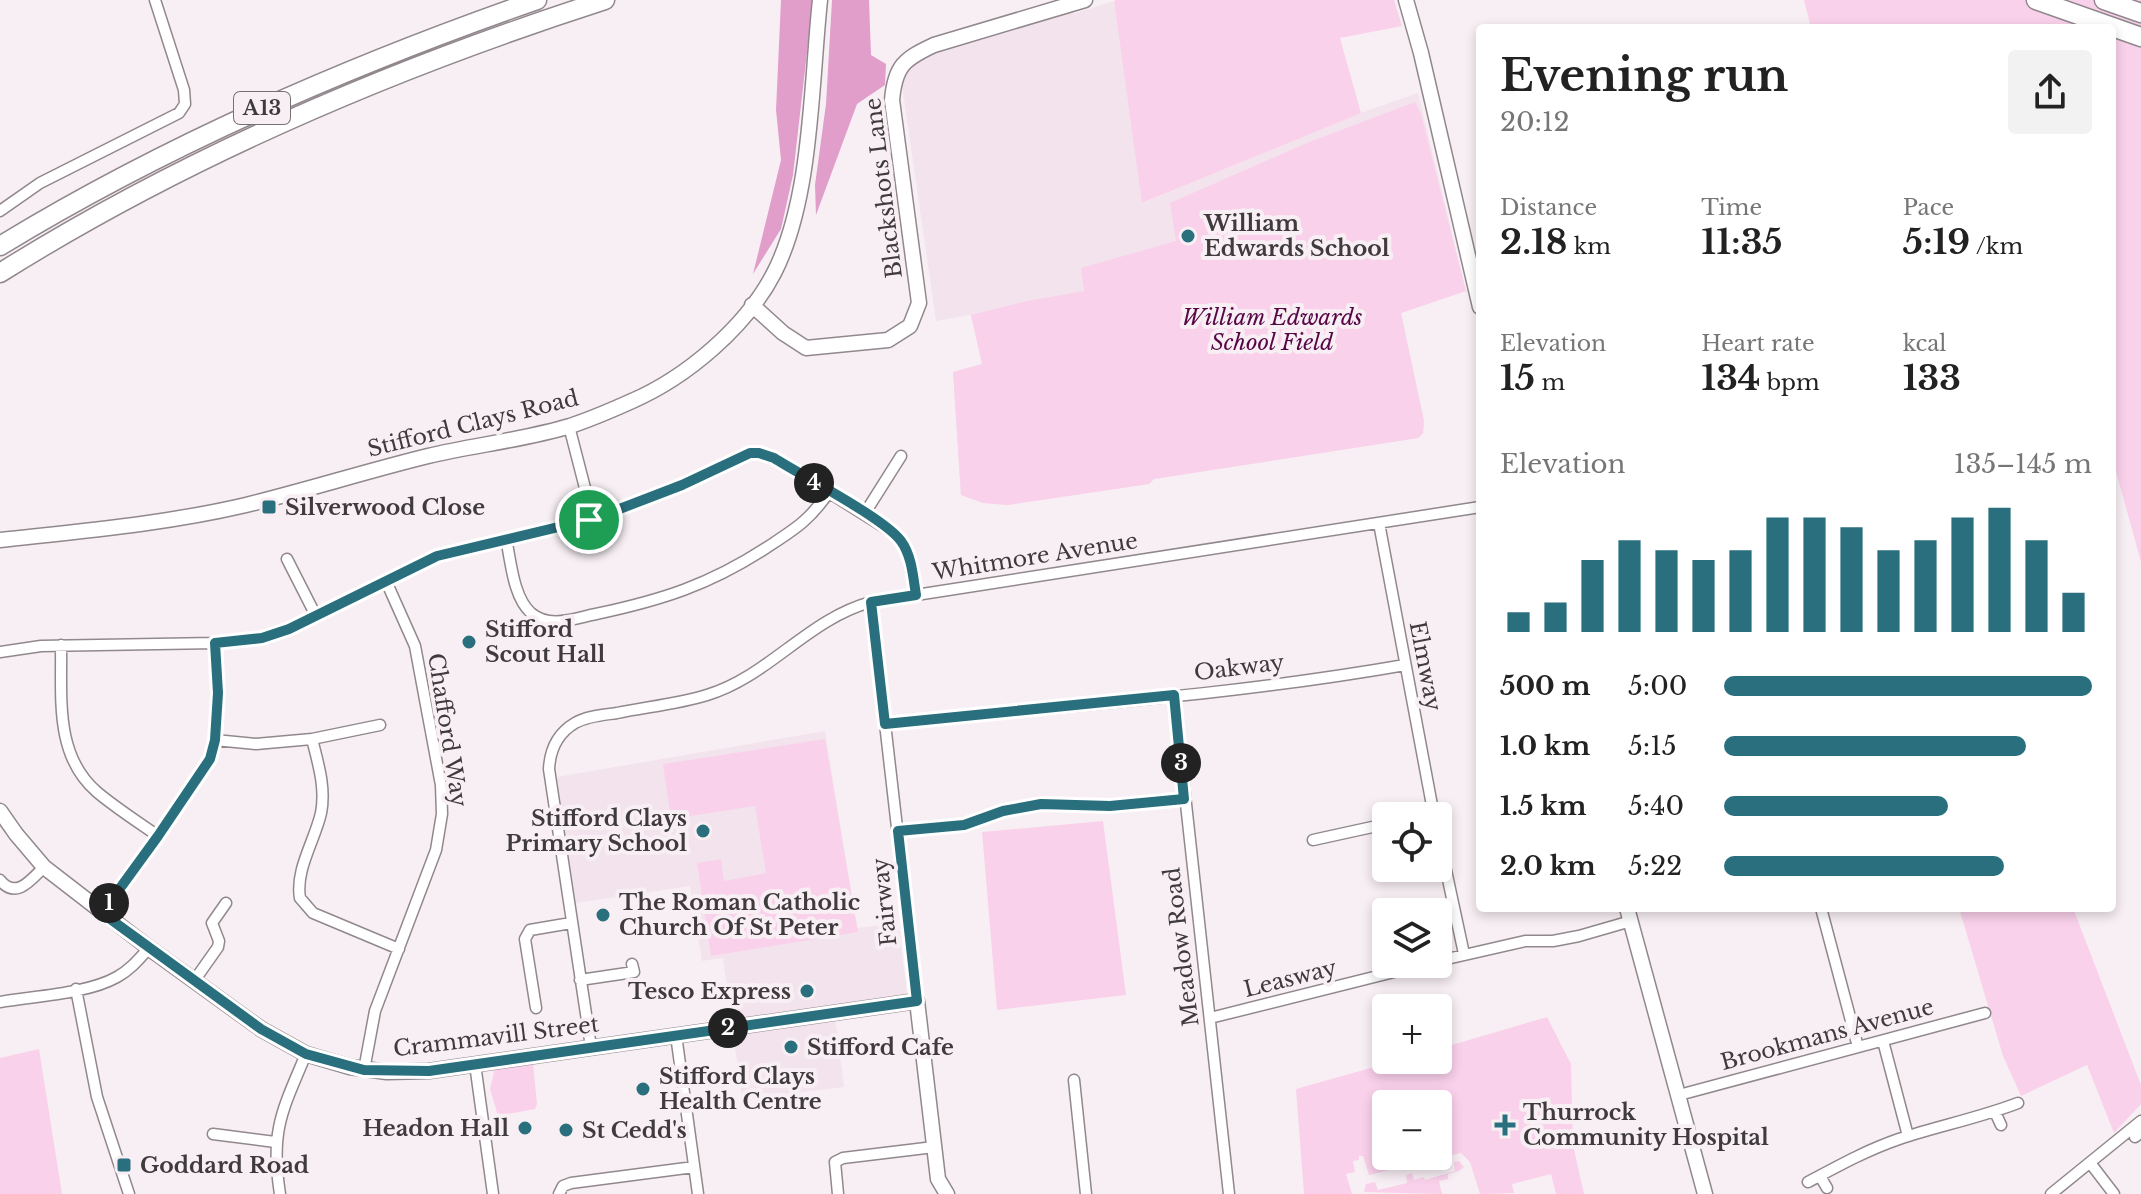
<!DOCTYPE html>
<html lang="en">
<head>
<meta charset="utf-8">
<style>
  body { margin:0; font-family:"Libre Baskerville",serif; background:#f2f2f2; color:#222; height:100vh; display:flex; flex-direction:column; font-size:30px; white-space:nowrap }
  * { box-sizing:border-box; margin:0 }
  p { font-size:26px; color:#767676 }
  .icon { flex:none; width:44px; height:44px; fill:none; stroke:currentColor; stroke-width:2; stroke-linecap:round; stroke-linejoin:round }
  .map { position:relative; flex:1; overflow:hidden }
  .sheet { position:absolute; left:1476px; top:24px; width:640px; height:888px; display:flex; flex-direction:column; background:#fff; border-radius:8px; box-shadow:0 4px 12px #0003 }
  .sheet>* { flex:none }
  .fabs { position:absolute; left:1372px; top:802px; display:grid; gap:16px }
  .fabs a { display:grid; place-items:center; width:80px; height:80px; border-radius:8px; background:#fff; box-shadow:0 4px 12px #0003; font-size:40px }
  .pin { position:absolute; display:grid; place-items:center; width:68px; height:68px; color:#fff; margin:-34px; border:4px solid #fff; border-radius:50%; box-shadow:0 2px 8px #0007 }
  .km { position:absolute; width:40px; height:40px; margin:-20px; border-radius:50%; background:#222; color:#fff; font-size:22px; line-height:40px; text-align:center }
  .round { display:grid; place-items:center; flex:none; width:84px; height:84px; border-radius:8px; background:#f2f2f2 }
  .summary { display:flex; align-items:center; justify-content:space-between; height:136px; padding:0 24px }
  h1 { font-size:44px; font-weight:700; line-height:60px }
  .stats { display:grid; grid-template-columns:repeat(3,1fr); gap:12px; height:136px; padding:8px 24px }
  .stats div { display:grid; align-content:center }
  .stats b { font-size:34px; font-weight:700 }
  .stats small { font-size:22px; font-weight:400 }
  .stats p { font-size:22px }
  .chart { height:224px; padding:16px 24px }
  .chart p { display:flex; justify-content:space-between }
  .chart svg { width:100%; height:144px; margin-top:8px; stroke:#296f7d; stroke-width:6 }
  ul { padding:0 24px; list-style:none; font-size:26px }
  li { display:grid; grid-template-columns:128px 96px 1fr; align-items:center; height:60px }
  li i { height:20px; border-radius:10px; background:#296f7d }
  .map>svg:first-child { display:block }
  .built { fill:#f3e3ed }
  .green { fill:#fad1eb; fill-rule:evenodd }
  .forest { fill:#e19ecb }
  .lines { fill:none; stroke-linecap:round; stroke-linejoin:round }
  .street-casing { stroke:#91888e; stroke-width:13 }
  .secondary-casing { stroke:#91888e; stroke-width:17 }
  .highway-casing { stroke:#91888e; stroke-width:21 }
  .street { stroke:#fff; stroke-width:10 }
  .secondary { stroke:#fff; stroke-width:14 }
  .highway { stroke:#fff; stroke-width:18 }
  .route-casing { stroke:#fff; stroke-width:16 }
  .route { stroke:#296f7d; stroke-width:10 }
  .poi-dot { fill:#296f7d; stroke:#f8eff4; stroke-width:3 }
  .labels { text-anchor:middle; stroke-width:8; stroke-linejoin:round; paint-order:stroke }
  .shield { fill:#f8eff4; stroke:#767174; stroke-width:2 }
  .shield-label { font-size:20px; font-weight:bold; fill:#3f3b3d }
  .street-label { font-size:22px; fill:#3f3b3d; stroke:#f8eff4 }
  .poi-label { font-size:22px; font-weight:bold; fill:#3f3b3d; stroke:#f8eff4; text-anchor:start }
  .park-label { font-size:22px; font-style:italic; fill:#580746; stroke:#f8eff4 }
</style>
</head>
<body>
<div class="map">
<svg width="2141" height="1194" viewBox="0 0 2141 1194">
  <rect width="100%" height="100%" fill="#f8eff4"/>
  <!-- built -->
  <path class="built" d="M1114,1L1143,203L1346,118L1418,93L1466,291L1401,313L1424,421L1423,433L1418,438L1154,479L1149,484L1008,505L983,503L961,495L953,372L982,364L971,315L936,321L901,78L918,60L951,46L1071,7L1074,14Z
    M825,731L857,928L896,924L897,930H899L909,1008L835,1018L844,1087L742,1099L723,958L702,961L690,886L576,903L557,777Z"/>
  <!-- green -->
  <path class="green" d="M1116,0H1394L1402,26L1340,38L1361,113L1142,203L1114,1Z
    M1804,0H2141V562L2112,457V28H1811Z
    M1415,102L1421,114L1466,291L1401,313L1424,421L1423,433L1418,438L1154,479L1149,484L1008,505L983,503L961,495L953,372L982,364L971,315L1027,301L1084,291L1081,268L1176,241L1170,203L1307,143Z
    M825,739L858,932L711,956L697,863L721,859L724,881L766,873L755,806L671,819L663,764Z
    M1103,821L1126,995L997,1010L982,832Z
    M1959,908H2073L2141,1085V1104L2114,1133L2087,1065L2021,1096L2003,1056Z
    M1547,1017L1571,1064L1573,1145L1584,1194H1556L1551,1174L1512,1184L1514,1193L1480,1194L1470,1162L1461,1153L1369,1175L1363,1156H1359V1160L1353,1161L1355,1172L1346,1174L1352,1194H1304L1296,1089L1399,1060H1438V1049ZM1386,1104H1438V1156H1386Z
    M39,1049L62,1194H0V1058Z
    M533,1063L537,1104L535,1109L498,1116L490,1089L495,1068Z
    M1459,1161L1464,1167L1459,1171L1448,1174V1179L1439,1181L1442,1194L1364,1192L1366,1184L1375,1182L1378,1190L1407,1183L1406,1175L1412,1173L1414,1180L1424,1177L1425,1180L1455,1171L1454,1162Z"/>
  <!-- forest -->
  <path class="forest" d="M781,0H813L793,175L781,229L753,274L781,160L776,110Z
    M832,0H869L871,55L886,64L885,85L857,104L816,215L815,185L826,104Z"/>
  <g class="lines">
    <!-- street casing -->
    <g class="street-casing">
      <path id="street" d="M0,211L40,183L179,113L185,104L184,90L155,0
        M569,426L593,519
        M865,513L901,456
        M1379,523L1434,816
        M506,539C511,561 513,597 531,613C550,629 575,618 596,614C662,600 709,585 766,548C795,529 809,521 829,492
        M287,559L316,616
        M871,602L917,1001
        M61,645C62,697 54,755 97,792C116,808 138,822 158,836
        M0,652L41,646L215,643L262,638L289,629L437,556L596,518L682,485L750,453H759L774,458L895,534L907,551L916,595
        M1174,695L1229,1194
        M885,724C1059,707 1234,695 1405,665
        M312,739L380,725
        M215,740L256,744L312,739C318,763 326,788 321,813C315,840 295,870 300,898L313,913L399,949
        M898,831L964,825L1003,811L1041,804L1110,806L1184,799
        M1438,833L1464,954
        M1313,840L1386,824
        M0,880C16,900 31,880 44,867
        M1821,908L1858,1047
        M102,913L158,836L210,759L215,740L218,693L215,643
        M1438,961L1525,941H1553L1579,936L1631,921
        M580,980L634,972L632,964
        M194,981L218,947L219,941L212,923L226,903
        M76,989L97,1097L129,1194
        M0,1002C34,996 87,994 117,977C130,970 139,959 149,948
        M536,1008L525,939L530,930L571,923
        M1210,1018L1426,964
        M676,1035L698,1194
        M1883,1041L1908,1136
        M591,1047L549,769C550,750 558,733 575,723C587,716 603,715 617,713C646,707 678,704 707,695C768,677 808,619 871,602L1480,507
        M475,1064L493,1194
        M364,1070L375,1011L436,850L442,814L441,785L415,646L386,581
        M1074,1080L1086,1194
        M1679,1095L1985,1013
        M1995,1112L2001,1125
        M213,1134L275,1142
        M2135,1137L2141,1132
        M2091,1164L2114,1194
        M1820,1176L1827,1188
        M1808,1182C1838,1166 1867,1150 1899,1139C1938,1126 1979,1118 2018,1103
        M280,1194C270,1131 282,1111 306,1054
        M559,1194L563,1186L571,1183L694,1167
        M838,1194L835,1162L843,1158L934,1147
        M2051,1194L2141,1121"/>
    </g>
    <!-- secondary casing -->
    <g class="secondary-casing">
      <path id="secondary" d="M1406,0L1421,53L1480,307
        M752,305L783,333L806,348L888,340L910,326L919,303L892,100C895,66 904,59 934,45L1085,0
        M0,540C82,531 165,524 246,505C307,490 367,471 428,456C474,445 524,440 570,426C591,419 612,410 632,401C687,377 746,327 774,273C812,199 811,84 820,0
        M0,811L16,834L44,867L149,948L261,1029L306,1054L350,1067L387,1072L429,1071L917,1001L938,1179L947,1194
        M1627,908L1705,1194"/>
    </g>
    <!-- highway casing -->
    <g class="highway-casing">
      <path id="highway" d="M2036,0L2141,37
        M2104,0L2141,13
        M0,246C169,143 350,65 537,0
        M0,273C188,155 394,68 605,0"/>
    </g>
    <!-- street -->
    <use href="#street" class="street"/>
    <!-- secondary -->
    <use href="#secondary" class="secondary"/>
    <!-- highway -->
    <use href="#highway" class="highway"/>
  </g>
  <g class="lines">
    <!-- route casing -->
    <g class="route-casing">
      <path id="route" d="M750,453H759L774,458C802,476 884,518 901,541C912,556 913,577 916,595L871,602L885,724L1174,695L1184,799L1110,806L1041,804L1003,811L964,825L898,831L917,1001L429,1071L364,1070L306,1054L261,1029L102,913L158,836L210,759L215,740L218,693L215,643L262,638L289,629L437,556L596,518L682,485Z"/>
    </g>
    <!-- route -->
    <use href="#route" class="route"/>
  </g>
  <!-- markers -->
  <g class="poi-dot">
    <circle cx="1188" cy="236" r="8"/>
    <rect x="261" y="499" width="16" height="16" rx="4"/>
    <circle cx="469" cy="642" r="8"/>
    <circle cx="703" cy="831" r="8"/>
    <circle cx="603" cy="915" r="8"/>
    <circle cx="807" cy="991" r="8"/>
    <circle cx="791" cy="1047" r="8"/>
    <circle cx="643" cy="1089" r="8"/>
    <path d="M1501 1113h8v8h8v8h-8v8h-8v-8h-8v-8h8z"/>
    <circle cx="525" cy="1128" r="8"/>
    <circle cx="566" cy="1130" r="8"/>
    <rect x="116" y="1157" width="16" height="16" rx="4"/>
  </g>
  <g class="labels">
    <!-- shield labels -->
    <rect class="shield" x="234" y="92" width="56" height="32" rx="6"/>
    <g class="shield-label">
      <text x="262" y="115">A13</text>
    </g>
    <!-- street labels -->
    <g class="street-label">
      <text transform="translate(883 188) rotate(-97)" y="8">Blackshots Lane</text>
      <text transform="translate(473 423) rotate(-14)" y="8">Stifford Clays Road</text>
      <text transform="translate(1035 556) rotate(-9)" y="8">Whitmore Avenue</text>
      <text transform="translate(1426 666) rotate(79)" y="8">Elmway</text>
      <text transform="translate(1239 667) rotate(-7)" y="8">Oakway</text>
      <text transform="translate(448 730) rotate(81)" y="8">Chafford Way</text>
      <text transform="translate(884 902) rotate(-96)" y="8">Fairway</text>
      <text transform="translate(1181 947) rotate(-97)" y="8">Meadow Road</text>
      <text transform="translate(1290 978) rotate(-14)" y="8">Leasway</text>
      <text transform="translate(1827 1034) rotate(-15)" y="8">Brookmans Avenue</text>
      <text transform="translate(496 1036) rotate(-7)" y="8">Crammavill Street</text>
    </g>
    <!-- poi labels -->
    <g class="poi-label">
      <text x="1204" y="231">William<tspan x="1204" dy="25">Edwards School</tspan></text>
      <text x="285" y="515">Silverwood Close</text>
      <text x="485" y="637">Stifford<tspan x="485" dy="25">Scout Hall</tspan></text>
      <text x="687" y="826" text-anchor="end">Stifford Clays<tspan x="687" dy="25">Primary School</tspan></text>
      <text x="619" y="910">The Roman Catholic<tspan x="619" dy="25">Church Of St Peter</tspan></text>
      <text x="791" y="999" text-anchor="end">Tesco Express</text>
      <text x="807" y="1055">Stifford Cafe</text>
      <text x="659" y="1084">Stifford Clays<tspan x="659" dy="25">Health Centre</tspan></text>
      <text x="1523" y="1120">Thurrock<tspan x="1523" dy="25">Community Hospital</tspan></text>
      <text x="509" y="1136" text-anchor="end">Headon Hall</text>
      <text x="582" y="1138">St Cedd's</text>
      <text x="140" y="1173">Goddard Road</text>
    </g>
    <!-- park labels -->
    <g class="park-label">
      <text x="1272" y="325">William Edwards<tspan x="1272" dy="25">School Field</tspan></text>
    </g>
  </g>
</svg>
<div class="fabs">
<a><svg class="icon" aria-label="locate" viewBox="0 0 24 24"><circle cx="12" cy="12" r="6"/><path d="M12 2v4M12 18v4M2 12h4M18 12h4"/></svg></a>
<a><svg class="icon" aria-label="layers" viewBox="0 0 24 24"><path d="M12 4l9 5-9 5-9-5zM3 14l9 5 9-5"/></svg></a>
<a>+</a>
<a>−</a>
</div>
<div class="pin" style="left:589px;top:520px;background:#1e9e55"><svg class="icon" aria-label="arrive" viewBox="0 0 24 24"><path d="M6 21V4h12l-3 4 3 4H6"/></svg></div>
<b class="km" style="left:109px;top:903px">1</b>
<b class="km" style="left:728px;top:1028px">2</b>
<b class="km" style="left:1181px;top:763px">3</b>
<b class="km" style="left:814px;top:483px">4</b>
<section class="sheet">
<div class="summary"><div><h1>Evening run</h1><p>20:12</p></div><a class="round"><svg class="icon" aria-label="share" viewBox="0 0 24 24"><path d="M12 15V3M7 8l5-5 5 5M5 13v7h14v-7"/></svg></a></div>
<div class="stats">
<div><p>Distance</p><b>2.18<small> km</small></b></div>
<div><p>Time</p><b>11:35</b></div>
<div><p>Pace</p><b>5:19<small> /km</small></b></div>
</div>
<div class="stats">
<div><p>Elevation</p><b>15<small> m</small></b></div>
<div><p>Heart rate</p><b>134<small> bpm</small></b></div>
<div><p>kcal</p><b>133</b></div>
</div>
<div class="chart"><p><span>Elevation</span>135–145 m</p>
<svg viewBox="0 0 160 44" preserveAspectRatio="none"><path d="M5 44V38M15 44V35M25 44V22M35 44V16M45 44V19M55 44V22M65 44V19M75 44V9M85 44V9M95 44V12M105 44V19M115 44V16M125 44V9M135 44V6M145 44V16M155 44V32"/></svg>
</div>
<ul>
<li><b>500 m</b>5:00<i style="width:100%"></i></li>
<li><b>1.0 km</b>5:15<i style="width:82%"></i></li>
<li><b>1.5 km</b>5:40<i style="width:61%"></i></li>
<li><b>2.0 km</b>5:22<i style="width:76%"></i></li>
</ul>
</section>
</div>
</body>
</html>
